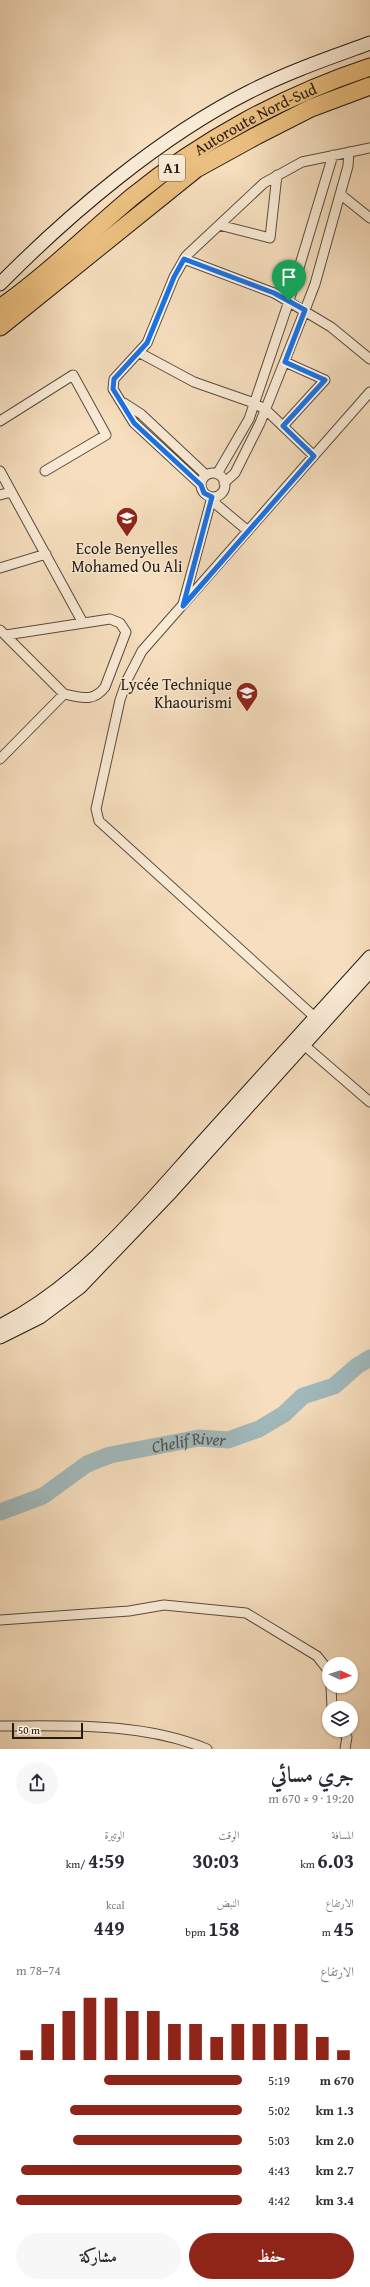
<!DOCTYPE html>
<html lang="ar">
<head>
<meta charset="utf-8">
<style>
  body { margin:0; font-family:"Gentium Book Plus",Amiri,serif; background:#f7f7f7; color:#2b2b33; direction:rtl; height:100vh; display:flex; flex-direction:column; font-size:15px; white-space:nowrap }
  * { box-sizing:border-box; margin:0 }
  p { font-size:13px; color:#7c7c81 }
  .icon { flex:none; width:22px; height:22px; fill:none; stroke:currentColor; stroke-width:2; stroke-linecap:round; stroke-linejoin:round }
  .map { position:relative; height:1749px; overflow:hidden; direction:ltr }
  .drawer { display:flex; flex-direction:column; background:#fff; flex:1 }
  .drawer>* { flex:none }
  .needle { width:26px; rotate:93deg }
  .tools { position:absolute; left:322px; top:1657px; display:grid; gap:8px }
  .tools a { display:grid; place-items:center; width:36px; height:36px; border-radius:50%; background:#fff; box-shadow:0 1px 3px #0004; font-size:20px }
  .scale { position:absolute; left:12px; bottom:10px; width:71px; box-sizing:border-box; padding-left:4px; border:2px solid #251b12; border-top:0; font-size:11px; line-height:14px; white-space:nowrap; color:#251b12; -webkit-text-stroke:3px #f9ead5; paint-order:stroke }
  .pin { position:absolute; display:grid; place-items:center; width:34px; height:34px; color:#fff; margin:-41px -17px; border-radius:50% 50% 50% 0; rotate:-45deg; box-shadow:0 0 4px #0007 }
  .pin .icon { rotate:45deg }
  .round { display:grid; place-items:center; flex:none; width:42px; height:42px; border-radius:21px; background:#f7f7f7 }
  .head { display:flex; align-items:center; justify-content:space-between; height:68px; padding:0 16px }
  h1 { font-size:22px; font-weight:700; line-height:30px }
  .stats { display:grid; grid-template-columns:repeat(3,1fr); gap:6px; height:68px; padding:4px 16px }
  .stats div { display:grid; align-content:center }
  .stats b { font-size:20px; font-weight:700 }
  .stats small { font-size:11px; font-weight:400 }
  .stats p { font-size:11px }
  .chart { height:112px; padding:8px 16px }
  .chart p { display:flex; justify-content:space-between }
  .chart svg { width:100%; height:72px; margin-top:4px; stroke:#8f2418; stroke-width:6 }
  .button { display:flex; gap:8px; margin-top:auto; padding:8px 16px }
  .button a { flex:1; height:46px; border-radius:24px; background:#8f2418; color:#fff; font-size:16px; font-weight:700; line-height:46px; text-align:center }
  .button a+a { background:#f7f7f7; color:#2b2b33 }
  ul { padding:0 16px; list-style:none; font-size:13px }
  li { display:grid; grid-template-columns:64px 48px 1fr; align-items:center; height:30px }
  li i { height:10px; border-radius:5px; background:#8f2418 }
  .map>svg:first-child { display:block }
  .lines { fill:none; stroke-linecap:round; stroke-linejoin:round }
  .river { stroke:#a1b9bc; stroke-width:17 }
  .street-casing { stroke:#594c3d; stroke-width:11 }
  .secondary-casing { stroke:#251b12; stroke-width:15 }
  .highway-casing { stroke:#251b12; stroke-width:19 }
  .street { stroke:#f9ead5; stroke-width:9 }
  .secondary { stroke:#f9ead5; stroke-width:13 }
  .highway { stroke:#ebbf7f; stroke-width:17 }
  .route-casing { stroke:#fff; stroke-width:8 }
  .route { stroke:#1a73e8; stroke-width:5 }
  .labels { text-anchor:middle; stroke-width:3; stroke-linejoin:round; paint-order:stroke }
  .shield { fill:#f9ead5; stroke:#65594c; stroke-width:1 }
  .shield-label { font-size:15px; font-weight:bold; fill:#251b12 }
  .street-label { font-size:16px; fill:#251b12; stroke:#f9ead5 }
  .poi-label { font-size:16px; fill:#251b12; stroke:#f9ead5 }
  .water-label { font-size:17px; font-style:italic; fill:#50524e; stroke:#f9ead5 }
</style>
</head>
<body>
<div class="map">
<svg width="370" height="1749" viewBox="0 0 370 1749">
  <rect width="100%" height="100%" fill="#f6debe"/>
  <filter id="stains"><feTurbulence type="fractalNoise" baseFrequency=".005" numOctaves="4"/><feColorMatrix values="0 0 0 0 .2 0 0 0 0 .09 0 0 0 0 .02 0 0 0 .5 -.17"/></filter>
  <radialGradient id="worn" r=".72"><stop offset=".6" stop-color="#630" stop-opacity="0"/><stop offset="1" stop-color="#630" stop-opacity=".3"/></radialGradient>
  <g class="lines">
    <!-- river -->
    <path class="river" id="s1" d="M0,1512L43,1496L87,1464L110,1455L199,1438L228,1440L259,1429L284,1414L303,1396L334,1386L357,1366L370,1358"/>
    <!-- street casing -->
    <g class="street-casing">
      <path id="street" d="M340,194L370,218
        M219,225L270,238L277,175
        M184,259L274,293L331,327L370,359
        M140,353L194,382L254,403L266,410L314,456
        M124,403L141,414L206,475
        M0,421L73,375L106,435L45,471
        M283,426L325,380L285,362
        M0,471L83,623
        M201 485a12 12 0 1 1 24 0a12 12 0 1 1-24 0Z
        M217,474L249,419L289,301L333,155
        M224,483L235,473L260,423L305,310L315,284L348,166L349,152
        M201,485L134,423L113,389L114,379L147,343L174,277L186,256L264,183L302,162L370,148
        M0,495L11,492
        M212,497L217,505L248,531
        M0,568L46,554
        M183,604L212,497
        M0,630L64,694
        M0,759L64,694C81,697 93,703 105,687L126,632L120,623L110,619L6,635
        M318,1020L99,821L96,809L120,700L127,680L142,651L370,392
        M304,1045L370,1102
        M0,1620L129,1611L164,1605L246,1613L317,1656L328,1670L329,1676
        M331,1686L332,1708
        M0,1726C68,1726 142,1722 207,1749
        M341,1730L347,1737L345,1749"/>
    </g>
    <!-- secondary casing -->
    <g class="secondary-casing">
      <path id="secondary" d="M0,284C69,214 161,136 249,92C288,72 329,58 370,43
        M0,1326C81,1285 140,1212 199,1146C256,1083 313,1020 370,957
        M0,1337L40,1317L80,1287L171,1192L370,971"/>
    </g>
    <!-- highway casing -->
    <g class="highway-casing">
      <g id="highway">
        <path id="s2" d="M0,308C47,275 88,234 132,197C202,140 285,95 370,67"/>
        <path d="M0,327L196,169L256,136L311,108L370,86"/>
      </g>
    </g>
    <!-- street -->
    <use href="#street" class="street"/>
    <!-- secondary -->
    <use href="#secondary" class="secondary"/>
    <!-- highway -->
    <use href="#highway" class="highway"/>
  </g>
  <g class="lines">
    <!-- route casing -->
    <g class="route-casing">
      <path id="route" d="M184,259L274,293L305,310L285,362L325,380L283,426L314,456L183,606L212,497L204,493L201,485L134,423L113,389L114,379L147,343L174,277Z"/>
    </g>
    <!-- route -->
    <use href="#route" class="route"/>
  </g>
  <!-- icons -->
  <defs>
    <g id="school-pin" transform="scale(1.15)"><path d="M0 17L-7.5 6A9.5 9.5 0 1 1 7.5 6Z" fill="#8f2418" stroke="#f9ead5"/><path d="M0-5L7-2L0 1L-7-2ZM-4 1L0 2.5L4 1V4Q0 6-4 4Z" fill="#fff"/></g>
  </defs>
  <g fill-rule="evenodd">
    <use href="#school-pin" x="127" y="518"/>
    <use href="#school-pin" x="247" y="693"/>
  </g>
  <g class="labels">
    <!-- shield labels -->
    <rect class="shield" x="159" y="155" width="26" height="26" rx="3"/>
    <g class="shield-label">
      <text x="172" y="173">A1</text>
    </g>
    <!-- street labels -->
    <g class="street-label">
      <text dy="6" stroke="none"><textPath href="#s2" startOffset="319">Autoroute Nord-Sud</textPath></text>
    </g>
    <!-- poi labels -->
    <g class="poi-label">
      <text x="127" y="554">Ecole Benyelles<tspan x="127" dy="18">Mohamed Ou Ali</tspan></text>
      <text x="232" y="690" text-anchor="end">Lycée Technique<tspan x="232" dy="18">Khaourismi</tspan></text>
    </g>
    <!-- water labels -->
    <g class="water-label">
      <text dy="6" stroke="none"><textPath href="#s1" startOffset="205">Chelif River</textPath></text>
    </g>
  </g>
  <rect width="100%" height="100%" filter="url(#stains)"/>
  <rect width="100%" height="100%" fill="url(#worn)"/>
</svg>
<div class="tools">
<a><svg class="needle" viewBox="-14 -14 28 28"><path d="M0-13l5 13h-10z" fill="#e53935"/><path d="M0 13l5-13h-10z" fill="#7c7c81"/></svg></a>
<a><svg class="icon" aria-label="layers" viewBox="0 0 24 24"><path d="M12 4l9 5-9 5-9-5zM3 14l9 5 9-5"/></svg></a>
</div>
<div class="scale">50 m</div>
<div class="pin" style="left:289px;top:301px;background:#1e9e55"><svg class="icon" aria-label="arrive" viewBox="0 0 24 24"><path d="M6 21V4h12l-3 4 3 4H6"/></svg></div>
</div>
<section class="drawer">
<div class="head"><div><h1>جري مسائي</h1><p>19:20 · 9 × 670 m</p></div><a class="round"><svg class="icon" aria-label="share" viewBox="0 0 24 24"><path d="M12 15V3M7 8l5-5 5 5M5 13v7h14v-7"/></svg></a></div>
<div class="stats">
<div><p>المسافة</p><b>6.03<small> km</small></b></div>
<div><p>الوقت</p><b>30:03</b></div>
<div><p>الوتيرة</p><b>4:59<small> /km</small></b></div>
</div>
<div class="stats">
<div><p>الارتفاع</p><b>45<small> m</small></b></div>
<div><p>النبض</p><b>158<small> bpm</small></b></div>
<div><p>kcal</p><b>449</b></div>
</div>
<div class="chart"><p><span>الارتفاع</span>74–78 m</p>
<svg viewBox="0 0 160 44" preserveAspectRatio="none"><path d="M5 44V38M15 44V22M25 44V14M35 44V6M45 44V6M55 44V14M65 44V14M75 44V22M85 44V22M95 44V30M105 44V22M115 44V22M125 44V22M135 44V22M145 44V30M155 44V38"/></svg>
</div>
<ul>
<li><b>670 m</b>5:19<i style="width:61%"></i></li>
<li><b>1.3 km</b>5:02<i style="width:76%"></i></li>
<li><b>2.0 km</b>5:03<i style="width:75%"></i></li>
<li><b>2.7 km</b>4:43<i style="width:98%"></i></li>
<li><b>3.4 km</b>4:42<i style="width:100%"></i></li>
</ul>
<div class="button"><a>حفظ</a><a>مشاركة</a></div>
</section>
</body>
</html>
